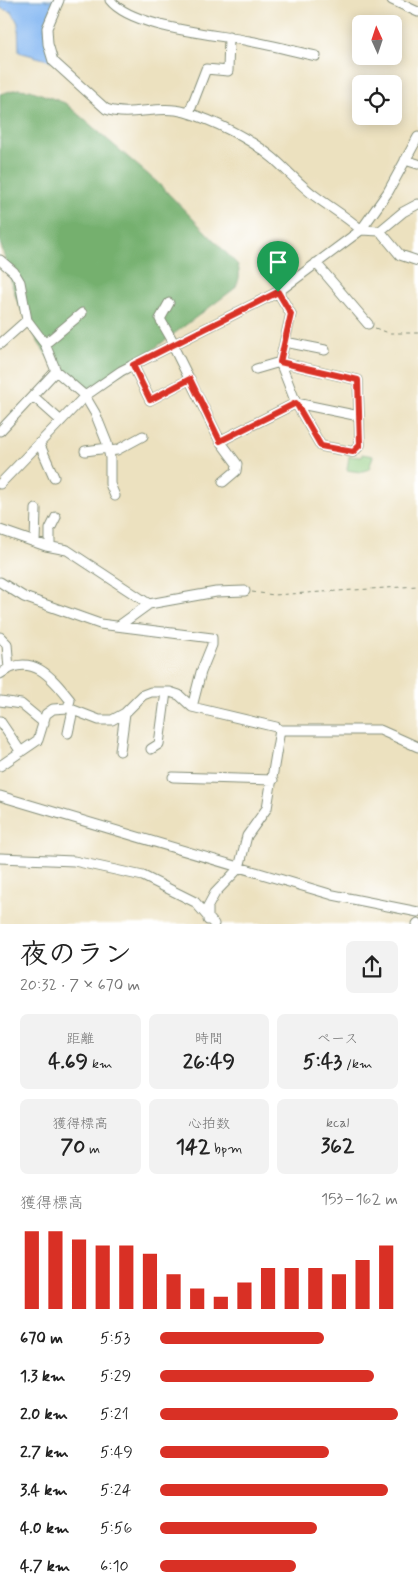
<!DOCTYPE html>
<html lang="ja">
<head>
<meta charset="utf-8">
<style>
  body { margin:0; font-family:Mynerve,"Klee One",sans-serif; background:#f2f2f2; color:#222; height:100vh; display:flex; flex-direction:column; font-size:19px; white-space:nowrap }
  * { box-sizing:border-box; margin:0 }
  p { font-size:16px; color:#767676 }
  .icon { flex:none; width:28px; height:28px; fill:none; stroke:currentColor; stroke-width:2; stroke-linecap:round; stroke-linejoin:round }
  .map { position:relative; height:924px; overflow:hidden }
  .sheet { display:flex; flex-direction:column; background:#fff; flex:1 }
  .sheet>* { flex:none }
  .needle { width:32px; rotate:357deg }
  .buttons { position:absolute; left:352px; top:15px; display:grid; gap:10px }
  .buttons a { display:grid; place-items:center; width:50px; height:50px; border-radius:8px; background:#fff; box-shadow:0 2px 12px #0003; font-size:25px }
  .pin { position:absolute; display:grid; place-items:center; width:42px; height:42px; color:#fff; margin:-51px -21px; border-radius:50% 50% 50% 0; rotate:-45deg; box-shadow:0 0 5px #0007 }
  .pin .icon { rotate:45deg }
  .round { display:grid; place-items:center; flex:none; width:52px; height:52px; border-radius:8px; background:#f2f2f2 }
  .summary { display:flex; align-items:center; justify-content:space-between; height:85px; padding:0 20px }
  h1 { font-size:28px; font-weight:800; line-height:38px }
  .stats { display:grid; grid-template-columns:repeat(3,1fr); gap:8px; height:85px; padding:5px 20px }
  .stats div { display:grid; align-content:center; border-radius:8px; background:#f2f2f2; text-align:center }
  .stats b { font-size:21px; font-weight:800 }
  .stats small { font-size:14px; font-weight:400 }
  .stats p { font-size:14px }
  .chart { height:140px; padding:10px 20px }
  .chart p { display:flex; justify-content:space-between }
  .chart svg { width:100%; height:90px; margin-top:5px; stroke:#d93025; stroke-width:6 }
  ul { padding:0 20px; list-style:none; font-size:16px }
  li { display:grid; grid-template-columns:80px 60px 1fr; align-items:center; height:38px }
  li i { height:12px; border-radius:6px; background:#d93025 }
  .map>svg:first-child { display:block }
  .green { fill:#92cc80; stroke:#58845a }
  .forest { fill:#75b06e; stroke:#4a7651 }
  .water { fill:#85b8f2; stroke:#527a93 }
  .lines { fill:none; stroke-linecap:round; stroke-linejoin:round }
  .minor-casing { stroke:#868f7a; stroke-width:11 }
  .path { stroke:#868f7a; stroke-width:1; stroke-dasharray:4 4; stroke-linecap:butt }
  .minor { stroke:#fff; stroke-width:9 }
  .route-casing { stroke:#fff; stroke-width:10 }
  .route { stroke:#d93025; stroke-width:6 }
</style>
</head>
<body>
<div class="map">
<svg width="418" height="924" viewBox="0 0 418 924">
  <rect width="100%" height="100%" fill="#fff"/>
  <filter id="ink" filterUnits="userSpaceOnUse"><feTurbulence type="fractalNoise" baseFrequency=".02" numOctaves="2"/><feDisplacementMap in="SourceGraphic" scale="10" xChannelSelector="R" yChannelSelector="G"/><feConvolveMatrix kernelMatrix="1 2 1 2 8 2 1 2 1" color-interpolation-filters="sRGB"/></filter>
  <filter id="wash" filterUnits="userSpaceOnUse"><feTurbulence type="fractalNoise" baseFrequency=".0096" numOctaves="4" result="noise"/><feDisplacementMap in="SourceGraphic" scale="20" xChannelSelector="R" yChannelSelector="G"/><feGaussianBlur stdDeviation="1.12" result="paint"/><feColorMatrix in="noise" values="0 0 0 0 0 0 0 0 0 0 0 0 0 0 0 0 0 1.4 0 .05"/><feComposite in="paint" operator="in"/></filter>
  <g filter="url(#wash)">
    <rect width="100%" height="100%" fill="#ece1bf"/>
    <!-- green -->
    <path class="green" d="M362,454L373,456L369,469L360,472L347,470L349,456L362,457Z"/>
    <!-- forest -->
    <path class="forest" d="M18,89L30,90L65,103L158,183L238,265C240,275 240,281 234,289L104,386L91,391L84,389L52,363L38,342L16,298L0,242V94Z"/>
    <!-- water -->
    <path class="water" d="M0,0H57L45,28L51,61L19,52L18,23L12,12L0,8Z"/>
  </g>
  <g filter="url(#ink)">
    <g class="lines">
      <!-- minor casing -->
      <g class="minor-casing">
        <path id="minor" d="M59,0L47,28L48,44L53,61L106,109C131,118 159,104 185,112C213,120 251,139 273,158C287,170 300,185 315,196C331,208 347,217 361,230L380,231L403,212L418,204
          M110,0C132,28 214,34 249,41C271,45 294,51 316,56
          M392,0L418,12
          M189,113L206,69L228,71L229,37
          M405,160L418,164
          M380,231L400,255L418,261
          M0,260L14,272L20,282L27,320L45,344L56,371L85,396L95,413L107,443L110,458V484L115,496
          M316,263L368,324
          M169,303L160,319L175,345
          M285,342L325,350
          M0,344L27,320
          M45,344L82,313
          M173,346L220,441L237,464L236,471L223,482
          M133,365L150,400L190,379
          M256,369L280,362L358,380L360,445L353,452L321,446L296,403L280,362L291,314L278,292
          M33,396L61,421
          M0,431L56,371
          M220,441L296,403L359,416
          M39,443L54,477
          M85,451L108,448
          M109,451L117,450L143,436
          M0,484L85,396L121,371L278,292L361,230L388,192L418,137
          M0,530L46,546L67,550L149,604
          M35,542L36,509
          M50,546V529L56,517
          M0,582L24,597L100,624L212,638V645L201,672L192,707
          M120,625L149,604L216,592L245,591
          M0,637L7,644L9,669
          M0,674C31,651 52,677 70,700L68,708
          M0,701L21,704L44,723
          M0,721L21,752
          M68,733L73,710
          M151,749L159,744L166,692
          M120,751L125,713
          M0,766L38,740L46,714L53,709L68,708L99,720H112L125,713L143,695L151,692H170L179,695L192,707L276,727L280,730H380L418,747
          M173,777L273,780
          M0,796L333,895L418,912
          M0,858L74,861L143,876L195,902L214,924
          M208,920V906L215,893L239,868L247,836L267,808L280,730
          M417,924L418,923"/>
      </g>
      <!-- path -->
      <path class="path" d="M375,328L389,333H418
        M252,592L274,595L418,586"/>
      <!-- minor -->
      <use href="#minor" class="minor"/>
    </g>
  </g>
  <g class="lines" filter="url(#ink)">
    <!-- route casing -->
    <g class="route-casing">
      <path id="route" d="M278,292L291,314L280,362L358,380L360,445L353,452L321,446L296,403L220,441L190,379L150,400L133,365Z"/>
    </g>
    <!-- route -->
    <use href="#route" class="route"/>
  </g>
</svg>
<div class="buttons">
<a><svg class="needle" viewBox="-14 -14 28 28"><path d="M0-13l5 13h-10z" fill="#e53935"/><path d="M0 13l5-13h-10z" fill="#767676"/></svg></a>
<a><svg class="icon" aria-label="locate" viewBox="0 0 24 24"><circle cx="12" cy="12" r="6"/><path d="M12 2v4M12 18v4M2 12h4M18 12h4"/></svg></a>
</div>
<div class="pin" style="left:278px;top:292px;background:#1e9e55"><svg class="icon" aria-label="arrive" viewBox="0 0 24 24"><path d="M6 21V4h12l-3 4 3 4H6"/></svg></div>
</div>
<section class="sheet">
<div class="summary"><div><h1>夜のラン</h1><p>20:32 · 7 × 670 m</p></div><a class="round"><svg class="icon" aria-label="share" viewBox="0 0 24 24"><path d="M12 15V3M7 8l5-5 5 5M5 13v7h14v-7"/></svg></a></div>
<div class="stats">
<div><p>距離</p><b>4.69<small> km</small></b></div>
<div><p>時間</p><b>26:49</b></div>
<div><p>ペース</p><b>5:43<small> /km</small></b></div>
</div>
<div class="stats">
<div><p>獲得標高</p><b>70<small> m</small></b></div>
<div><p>心拍数</p><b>142<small> bpm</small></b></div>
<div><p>kcal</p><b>362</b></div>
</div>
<div class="chart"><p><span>獲得標高</span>153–162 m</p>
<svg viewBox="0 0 160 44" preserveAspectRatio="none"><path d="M5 44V6M15 44V6M25 44V10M35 44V13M45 44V13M55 44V17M65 44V27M75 44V34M85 44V38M95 44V31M105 44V24M115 44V24M125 44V24M135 44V27M145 44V20M155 44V13"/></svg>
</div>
<ul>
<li><b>670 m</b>5:53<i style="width:69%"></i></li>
<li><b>1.3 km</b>5:29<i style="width:90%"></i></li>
<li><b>2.0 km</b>5:21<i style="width:100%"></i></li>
<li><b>2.7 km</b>5:49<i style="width:71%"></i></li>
<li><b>3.4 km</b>5:24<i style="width:96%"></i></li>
<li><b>4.0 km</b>5:56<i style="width:66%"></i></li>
<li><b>4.7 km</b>6:10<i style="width:57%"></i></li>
</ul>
</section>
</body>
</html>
